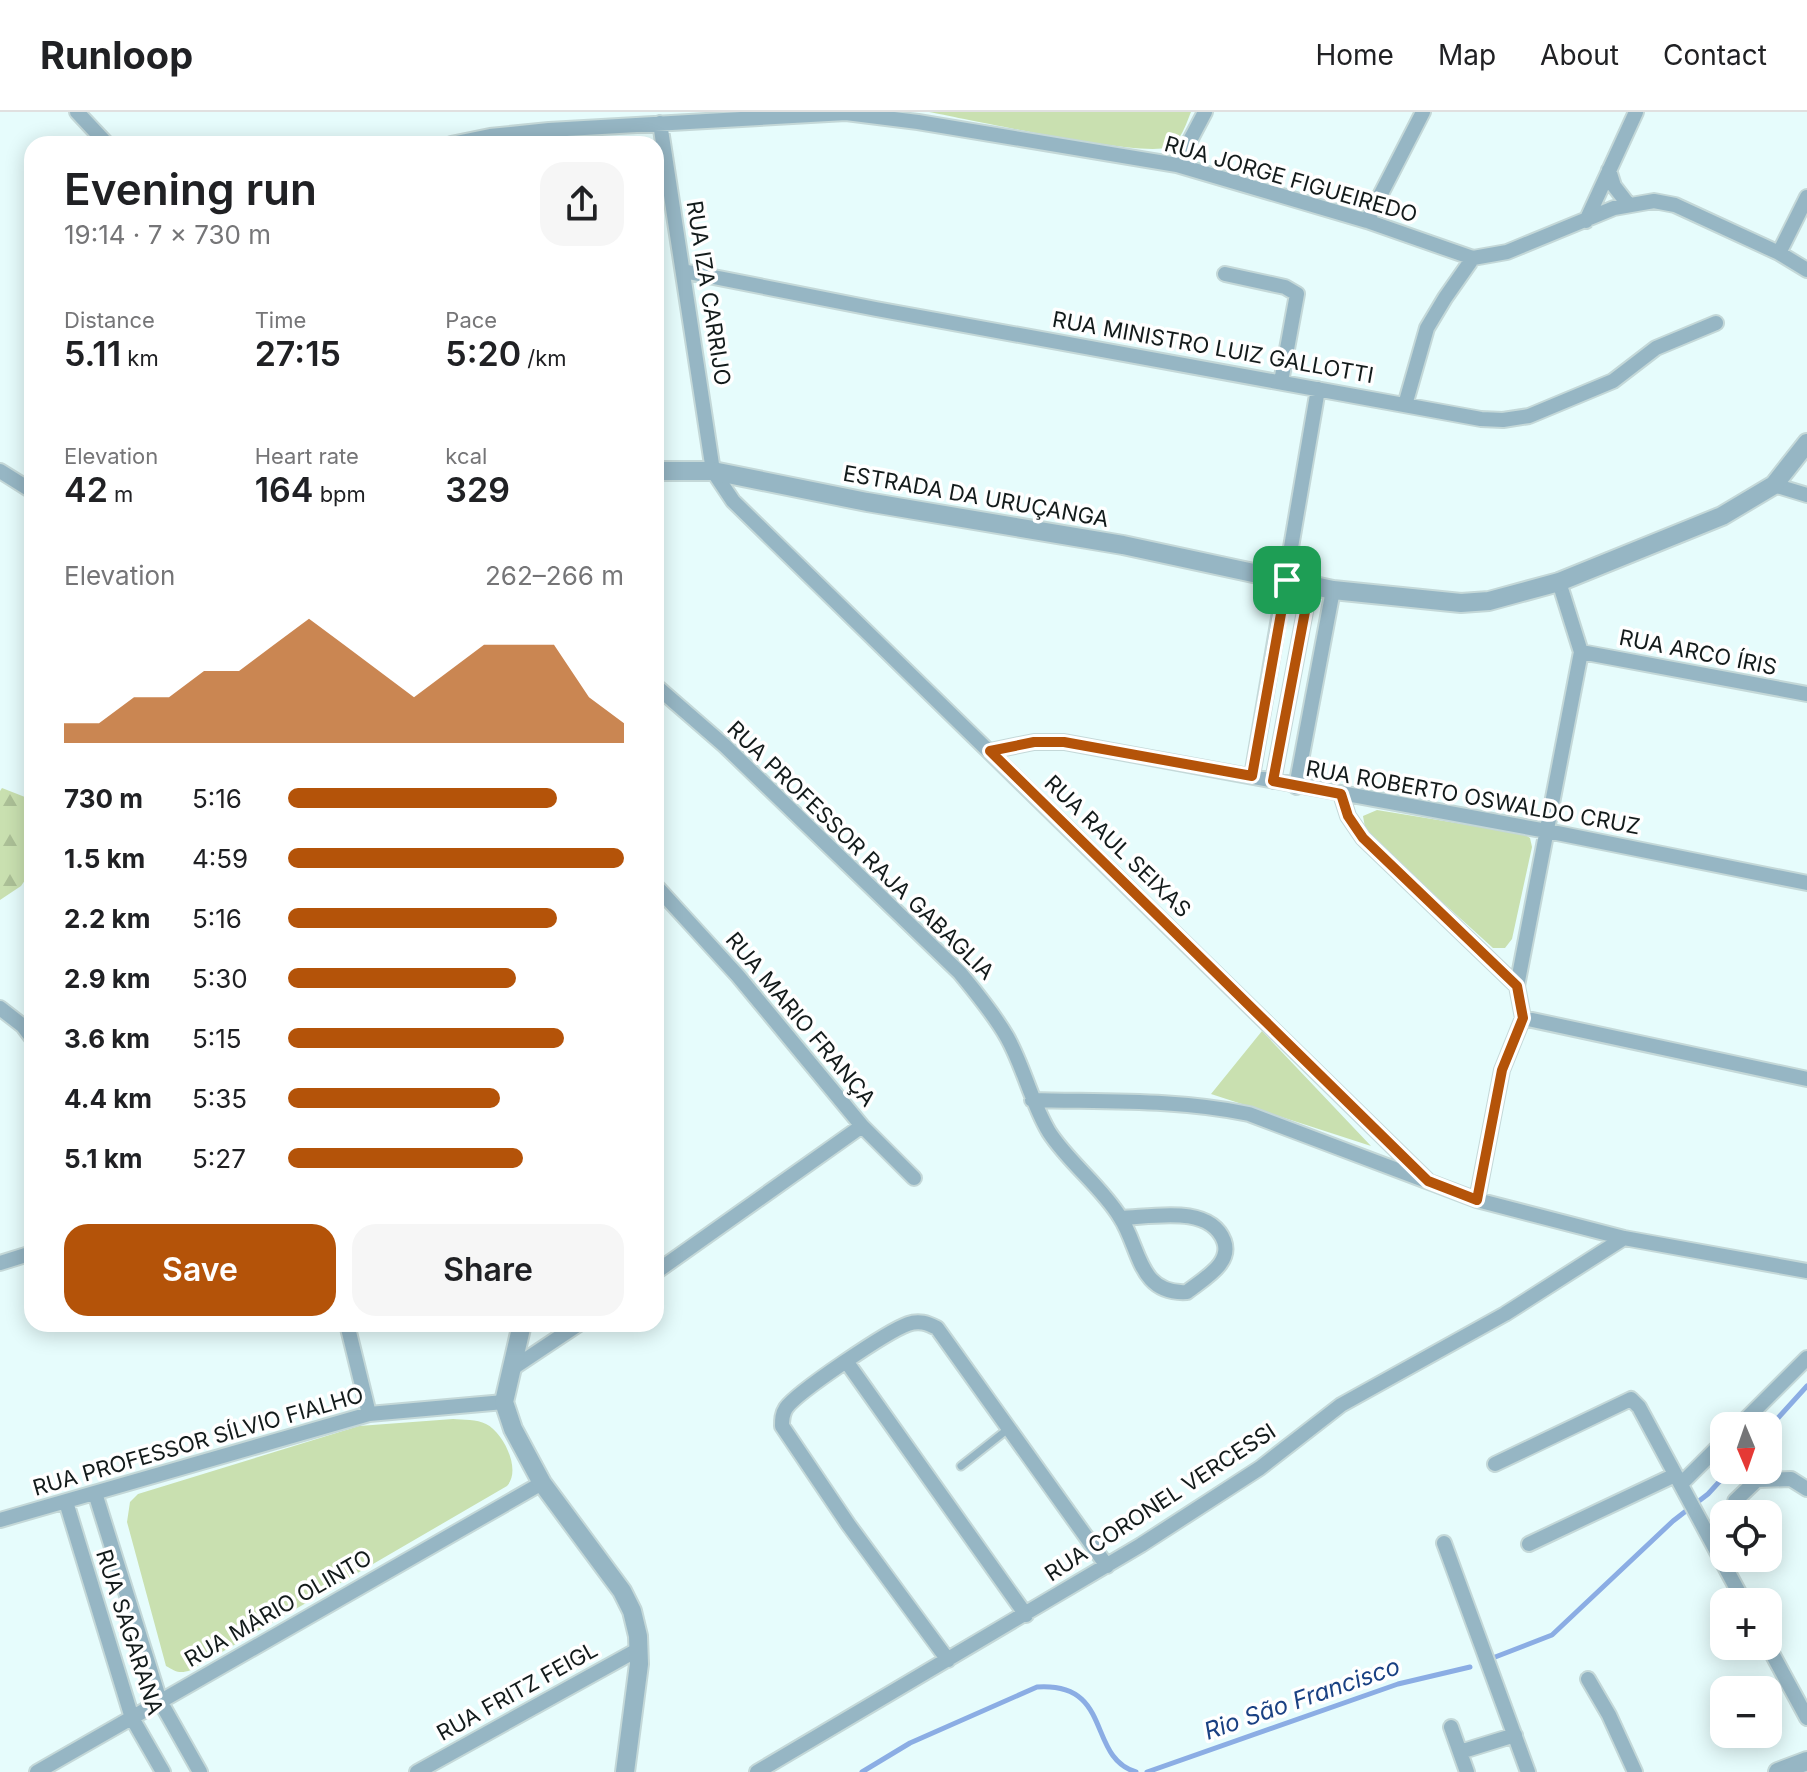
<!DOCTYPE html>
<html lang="en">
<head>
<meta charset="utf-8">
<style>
  body { margin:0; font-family:Inter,sans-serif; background:#f6f6f6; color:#202124; height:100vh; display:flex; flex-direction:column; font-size:30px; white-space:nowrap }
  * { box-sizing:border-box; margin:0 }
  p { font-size:26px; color:#757577 }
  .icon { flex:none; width:44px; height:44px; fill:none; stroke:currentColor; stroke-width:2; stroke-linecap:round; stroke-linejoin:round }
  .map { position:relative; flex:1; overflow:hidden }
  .side { position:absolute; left:24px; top:24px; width:640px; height:1196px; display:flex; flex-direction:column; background:#fff; border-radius:24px; box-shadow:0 4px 20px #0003 }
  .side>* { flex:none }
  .needle { width:52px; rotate:178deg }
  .buttons { position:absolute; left:1710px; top:1300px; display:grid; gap:16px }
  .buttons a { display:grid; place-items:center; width:72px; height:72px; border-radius:16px; background:#fff; box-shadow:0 4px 20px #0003; font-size:40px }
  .pin { position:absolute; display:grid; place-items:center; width:68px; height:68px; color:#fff; margin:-34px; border-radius:16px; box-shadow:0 4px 12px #0006 }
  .round { display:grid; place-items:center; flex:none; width:84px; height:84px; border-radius:24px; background:#f6f6f6 }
  .summary { display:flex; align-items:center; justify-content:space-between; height:136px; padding:0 40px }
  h1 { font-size:44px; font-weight:600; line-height:60px }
  .stats { display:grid; grid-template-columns:repeat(3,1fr); gap:12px; height:136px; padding:8px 40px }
  .stats div { display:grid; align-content:center }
  .stats b { font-size:34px; font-weight:600 }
  .stats small { font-size:22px; font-weight:400 }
  .stats p { font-size:22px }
  .chart { height:224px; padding:16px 40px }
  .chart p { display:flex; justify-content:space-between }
  .chart svg { width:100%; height:144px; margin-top:8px; fill:#b45309; opacity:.7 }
  .primary-button { display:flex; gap:16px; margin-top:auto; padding:16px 40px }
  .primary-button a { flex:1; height:92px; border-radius:24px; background:#b45309; color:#fff; font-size:32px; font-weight:600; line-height:92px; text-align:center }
  .primary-button a+a { background:#f6f6f6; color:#202124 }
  ul { padding:0 40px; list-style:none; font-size:26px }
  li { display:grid; grid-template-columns:128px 96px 1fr; align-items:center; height:60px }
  li i { height:20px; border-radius:10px; background:#b45309 }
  header { display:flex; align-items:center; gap:48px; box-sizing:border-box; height:112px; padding:0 40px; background:#fff; border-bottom:2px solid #e0e0e0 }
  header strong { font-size:38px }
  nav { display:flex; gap:44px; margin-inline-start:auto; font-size:28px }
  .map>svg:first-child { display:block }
  .forest { fill:url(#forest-firs) }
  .park { fill:#c9e0b0 }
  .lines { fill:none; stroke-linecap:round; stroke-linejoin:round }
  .stream { stroke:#8bade4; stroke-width:5 }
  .service-casing { stroke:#c4d8d8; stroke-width:11 }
  .minor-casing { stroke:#c4d8d8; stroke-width:18 }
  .tertiary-casing { stroke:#c4d8d8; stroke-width:22 }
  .service { stroke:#96b6c4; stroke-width:7 }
  .minor { stroke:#96b6c4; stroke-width:14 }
  .tertiary { stroke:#96b6c4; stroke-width:18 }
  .route-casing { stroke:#fff; stroke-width:16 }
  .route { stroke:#b45309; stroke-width:10 }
  .labels { text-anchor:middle; stroke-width:7; stroke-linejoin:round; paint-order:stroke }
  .street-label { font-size:22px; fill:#131b1b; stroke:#fff }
  .water-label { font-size:24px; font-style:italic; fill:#1a4183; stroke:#fff }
</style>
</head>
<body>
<header>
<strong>Runloop</strong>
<nav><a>Home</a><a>Map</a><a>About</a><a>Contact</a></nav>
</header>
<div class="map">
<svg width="1807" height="1660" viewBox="0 0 1807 1660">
  <defs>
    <pattern id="forest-firs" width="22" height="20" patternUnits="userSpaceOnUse" patternTransform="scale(2)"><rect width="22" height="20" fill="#c9e0b0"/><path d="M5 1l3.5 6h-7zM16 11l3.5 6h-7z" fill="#acc097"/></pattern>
  </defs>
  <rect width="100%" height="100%" fill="#e6fcfc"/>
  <!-- forest -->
  <path class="forest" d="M2,676L30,687L32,690V758L21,774L0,788V679Z"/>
  <!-- park -->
  <path class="park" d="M929,0H1191C1186,12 1181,30 1168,35C1143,46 967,7 929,0Z
    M1377,698L1524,722L1530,726L1532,735L1512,827L1505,836H1493L1366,721L1363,704Z
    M1262,919L1371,1034L1211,982Z
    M453,1307C463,1308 477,1307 486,1312C503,1320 522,1358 507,1374L191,1558C180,1562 176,1560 166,1554L127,1410L130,1390L138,1382L359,1314Z"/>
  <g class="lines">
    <!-- stream -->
    <path class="stream" d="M1768,1317L1807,1274
      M1490,1547L1552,1523L1673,1409L1708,1382L1730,1358
      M862,1660L910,1631L1037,1575C1114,1570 1086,1645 1136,1660
      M1147,1660L1398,1572L1470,1555"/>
    <!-- service casing -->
    <g class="service-casing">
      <path id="service" d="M961,1354L1008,1317"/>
    </g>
    <!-- minor casing -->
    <g class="minor-casing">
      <path id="minor" d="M77,0L107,32
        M660,11L713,359L733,389L1428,1069
        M451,32L490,24L549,18L846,1L918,10L1177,53L1367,109L1473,146L1507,140L1614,96L1654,89L1675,93L1779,141L1807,158
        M1177,53L1205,0
        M1609,58L1614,74L1628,92
        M1367,109L1423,0
        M1586,109L1636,0
        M1779,141L1807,85
        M683,159L876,197L1481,307L1503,308L1529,304L1613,269L1656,236L1716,211
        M1225,162L1285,175L1297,182L1281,270
        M1405,293L1427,216L1445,186L1473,146
        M0,359L32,379
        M1774,373L1807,383
        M1581,540L1807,582
        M656,574L725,634L960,861C977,882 994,902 1007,925C1024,955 1031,990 1049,1020C1069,1051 1101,1074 1120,1105C1140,1135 1138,1183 1187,1180C1197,1172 1212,1163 1220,1152C1225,1145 1227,1137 1224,1129C1210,1092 1152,1105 1121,1106
        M990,639L1034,630H1064L1547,719L1807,771
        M1252,664L1318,277
        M1273,669L1310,473
        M1296,675L1333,478
        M1341,682L1348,704L1363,726L1517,874
        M656,774L738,864L862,1014L914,1066
        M0,896L23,914L32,926
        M1523,906L1807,967
        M1032,988C1105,990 1178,987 1249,1002L1477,1088L1624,1126L1807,1159
        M1477,1088L1502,958L1523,906L1517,874L1581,540L1559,470
        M0,1151L32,1141
        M656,1160L862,1014
        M347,1212L369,1302
        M846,1249L1026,1503
        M510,1258L579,1212
        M1739,1314L1807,1246
        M1495,1352L1631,1287L1639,1295L1744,1490
        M1685,1368L1724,1329
        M95,1381L160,1589L200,1660
        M66,1390L132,1606L163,1660
        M1735,1402V1389L1757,1368L1791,1367L1807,1377
        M0,1408L369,1302L504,1290
        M1444,1431L1528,1660
        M1529,1432L1675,1363
        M1768,1534L1807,1606
        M948,1548L848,1412L782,1314C782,1308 782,1302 786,1296C797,1280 888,1219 908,1212C919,1208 927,1211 937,1216L1107,1454
        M1588,1567L1609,1603L1635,1660
        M1451,1615L1467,1660
        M1460,1640L1515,1623
        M37,1660L542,1371
        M417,1660L639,1537
        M757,1660L1141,1433L1260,1356L1341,1293L1505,1202L1624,1126"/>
    </g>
    <!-- tertiary casing -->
    <g class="tertiary-casing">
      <path id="tertiary" d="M656,359H713L867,390L1123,433L1333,478L1461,491L1489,489L1559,470L1722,404L1774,373L1807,331
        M522,1212L504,1290L513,1317L542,1371L622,1479L632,1499L638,1524L639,1552L625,1660
        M1778,1660L1807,1649"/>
    </g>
    <!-- service -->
    <use href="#service" class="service"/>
    <!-- minor -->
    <use href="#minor" class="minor"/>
    <!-- tertiary -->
    <use href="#tertiary" class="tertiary"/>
  </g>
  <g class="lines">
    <!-- route casing -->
    <g class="route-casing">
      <path id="route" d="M1287,468L1310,473L1273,669L1341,682L1348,704L1363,726L1517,874L1523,906L1502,958L1477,1088L1428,1069L990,639L1034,630H1064L1252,664Z"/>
    </g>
    <!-- route -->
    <use href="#route" class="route"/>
  </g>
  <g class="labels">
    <!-- street labels -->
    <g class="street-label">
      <text transform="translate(1291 67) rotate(16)" y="8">RUA JORGE FIGUEIREDO</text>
      <text transform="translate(709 181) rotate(81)" y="8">RUA IZA CARRIJO</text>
      <text transform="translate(1213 235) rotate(10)" y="8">RUA MINISTRO LUIZ GALLOTTI</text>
      <text transform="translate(976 384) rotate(10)" y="8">ESTRADA DA URUÇANGA</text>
      <text transform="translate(1698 540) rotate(11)" y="8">RUA ARCO ÍRIS</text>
      <text transform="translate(1473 685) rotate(10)" y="8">RUA ROBERTO OSWALDO CRUZ</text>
      <text transform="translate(1118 734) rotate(44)" y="8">RUA RAUL SEIXAS</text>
      <text transform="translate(861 738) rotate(44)" y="8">RUA PROFESSOR RAJA GABAGLIA</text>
      <text transform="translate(801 907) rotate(50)" y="8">RUA MARIO FRANÇA</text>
      <text transform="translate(198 1329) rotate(-16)" y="8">RUA PROFESSOR SÍLVIO FIALHO</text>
      <text transform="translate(1160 1390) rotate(-33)" y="8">RUA CORONEL VERCESSI</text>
      <text transform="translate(278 1496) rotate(-30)" y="8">RUA MÁRIO OLINTO</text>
      <text transform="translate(130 1520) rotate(72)" y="8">RUA SAGARANA</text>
      <text transform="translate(517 1579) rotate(-29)" y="8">RUA FRITZ FEIGL</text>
    </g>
    <!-- water labels -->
    <g class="water-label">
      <text transform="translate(1302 1587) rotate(-19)" y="8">Rio São Francisco</text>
    </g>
  </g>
</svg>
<div class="buttons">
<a><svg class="needle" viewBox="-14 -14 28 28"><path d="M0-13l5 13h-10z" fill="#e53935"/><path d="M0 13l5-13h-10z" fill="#757577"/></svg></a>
<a><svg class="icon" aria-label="locate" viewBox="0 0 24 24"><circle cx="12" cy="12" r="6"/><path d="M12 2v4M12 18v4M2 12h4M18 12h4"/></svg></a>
<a>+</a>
<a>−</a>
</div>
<div class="pin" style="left:1287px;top:468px;background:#1e9e55"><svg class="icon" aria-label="arrive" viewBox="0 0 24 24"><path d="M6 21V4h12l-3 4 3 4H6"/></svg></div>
<section class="side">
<div class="summary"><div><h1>Evening run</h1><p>19:14 · 7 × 730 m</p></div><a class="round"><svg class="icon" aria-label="share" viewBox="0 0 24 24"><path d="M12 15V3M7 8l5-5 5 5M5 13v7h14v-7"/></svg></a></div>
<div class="stats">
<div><p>Distance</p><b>5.11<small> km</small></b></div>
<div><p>Time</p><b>27:15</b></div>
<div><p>Pace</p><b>5:20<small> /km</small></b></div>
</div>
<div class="stats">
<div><p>Elevation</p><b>42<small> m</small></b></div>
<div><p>Heart rate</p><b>164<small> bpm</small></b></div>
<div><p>kcal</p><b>329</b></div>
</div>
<div class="chart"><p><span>Elevation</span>262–266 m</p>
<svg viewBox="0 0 160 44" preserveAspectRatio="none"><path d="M0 44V38L10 38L20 30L30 30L40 22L50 22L60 14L70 6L80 14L90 22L100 30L110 22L120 14L130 14L140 14L150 30L160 38V44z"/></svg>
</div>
<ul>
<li><b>730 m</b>5:16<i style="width:80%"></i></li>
<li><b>1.5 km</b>4:59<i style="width:100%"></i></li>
<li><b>2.2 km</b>5:16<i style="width:80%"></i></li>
<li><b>2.9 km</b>5:30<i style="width:68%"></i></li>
<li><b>3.6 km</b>5:15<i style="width:82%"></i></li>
<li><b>4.4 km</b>5:35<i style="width:63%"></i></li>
<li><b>5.1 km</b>5:27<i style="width:70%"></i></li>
</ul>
<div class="primary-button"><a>Save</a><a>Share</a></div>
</section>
</div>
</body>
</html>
